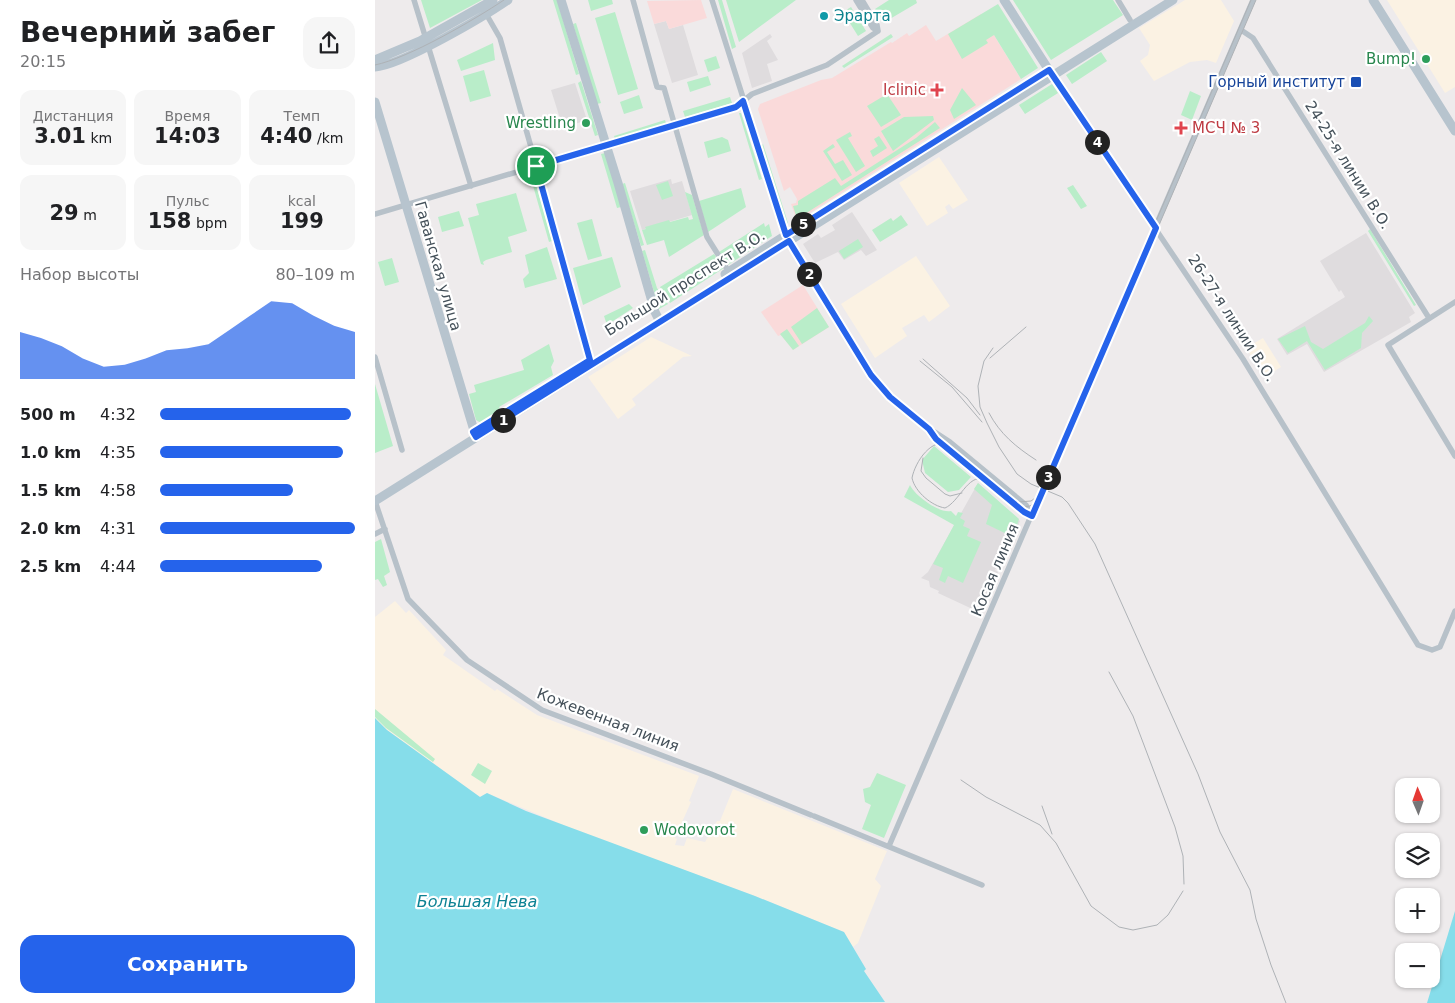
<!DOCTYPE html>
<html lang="ru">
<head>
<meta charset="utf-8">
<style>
  body { margin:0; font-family:"DejaVu Sans",sans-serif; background:#f6f6f6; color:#202124; height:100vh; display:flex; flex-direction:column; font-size:19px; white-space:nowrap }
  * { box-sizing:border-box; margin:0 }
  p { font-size:16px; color:#757577 }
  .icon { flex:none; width:28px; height:28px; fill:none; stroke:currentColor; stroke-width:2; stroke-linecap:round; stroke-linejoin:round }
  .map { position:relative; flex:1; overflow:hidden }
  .panel { display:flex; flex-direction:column; background:#fff; width:375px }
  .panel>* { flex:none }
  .needle { width:32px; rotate:358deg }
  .buttons { position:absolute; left:1020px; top:778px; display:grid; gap:10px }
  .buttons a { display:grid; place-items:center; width:45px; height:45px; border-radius:10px; background:#fff; box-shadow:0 1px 4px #0004; font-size:25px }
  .pin { position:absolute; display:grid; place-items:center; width:42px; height:42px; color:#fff; margin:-21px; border:2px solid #fff; border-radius:50%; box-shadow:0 1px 5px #0007 }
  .km { position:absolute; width:25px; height:25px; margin:-12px; border-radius:50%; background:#222; color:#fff; font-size:14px; line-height:25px; text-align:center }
  .round { display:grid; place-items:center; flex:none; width:52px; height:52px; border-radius:15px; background:#f6f6f6 }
  .summary { display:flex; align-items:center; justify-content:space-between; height:85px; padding:0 20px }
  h1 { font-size:28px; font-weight:600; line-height:38px }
  .metrics { display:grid; grid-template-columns:repeat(3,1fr); gap:8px; height:85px; padding:5px 20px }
  .metrics div { display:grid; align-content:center; border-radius:12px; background:#f6f6f6; text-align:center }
  .metrics b { font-size:21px; font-weight:600 }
  .metrics small { font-size:14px; font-weight:400 }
  .metrics p { font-size:14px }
  .chart { height:140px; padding:10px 20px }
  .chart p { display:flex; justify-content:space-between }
  .chart svg { width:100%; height:90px; margin-top:5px; fill:#2563eb; opacity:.7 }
  .cta { display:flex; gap:10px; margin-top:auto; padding:10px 20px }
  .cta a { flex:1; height:58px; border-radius:15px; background:#2563eb; color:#fff; font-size:20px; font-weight:600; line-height:58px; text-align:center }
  ul { padding:0 20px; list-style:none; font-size:16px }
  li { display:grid; grid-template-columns:80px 60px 1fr; align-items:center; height:38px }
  li i { height:12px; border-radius:6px; background:#2563eb }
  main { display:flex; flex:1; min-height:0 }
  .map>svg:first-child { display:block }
  .commercial { fill:#fbf2e3 }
  .education { fill:#dfdcde }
  .medical { fill:#fadada }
  .green { fill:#b9edc9 }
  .water { fill:#86ddea }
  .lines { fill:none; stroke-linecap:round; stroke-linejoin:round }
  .street { stroke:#b7c1c9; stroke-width:5.5 }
  .secondary { stroke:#b7c4ce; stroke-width:9 }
  .tram { stroke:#aeb2b6; stroke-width:1 }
  .rail { stroke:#aeb2b6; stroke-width:1 }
  .route-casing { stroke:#fff; stroke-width:10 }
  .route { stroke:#2563eb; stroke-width:6 }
  .culture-dot { fill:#0f9aa8; stroke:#fff; stroke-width:2 }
  .leisure-dot { fill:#2e9e5b; stroke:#fff; stroke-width:2 }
  .transit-dot { fill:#1a4fb4; stroke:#fff; stroke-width:2 }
  .health-dot { fill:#e0444e; stroke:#fff; stroke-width:2 }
  .labels { text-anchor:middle; stroke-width:4.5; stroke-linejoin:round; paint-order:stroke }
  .culture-label { font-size:15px; fill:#0d838f; stroke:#fff; text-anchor:start }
  .leisure-label { font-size:15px; fill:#27864d; stroke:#fff; text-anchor:end }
  .transit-label { font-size:15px; fill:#164399; stroke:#fff; text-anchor:end }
  .health-label { font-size:15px; fill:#be3a42; stroke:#fff; text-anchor:end }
  .street-label { font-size:15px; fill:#445059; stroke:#fff }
  .water-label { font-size:16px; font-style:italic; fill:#0d8294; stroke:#fff }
</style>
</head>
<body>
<main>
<section class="panel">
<div class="summary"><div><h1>Вечерний забег</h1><p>20:15</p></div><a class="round"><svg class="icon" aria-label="share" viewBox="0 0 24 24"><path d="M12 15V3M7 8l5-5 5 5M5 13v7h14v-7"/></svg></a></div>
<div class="metrics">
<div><p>Дистанция</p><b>3.01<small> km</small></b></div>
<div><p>Время</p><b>14:03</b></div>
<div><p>Темп</p><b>4:40<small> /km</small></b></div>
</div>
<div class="metrics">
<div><b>29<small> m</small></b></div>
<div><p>Пульс</p><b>158<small> bpm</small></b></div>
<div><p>kcal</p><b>199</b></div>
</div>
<div class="chart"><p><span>Набор высоты</span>80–109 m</p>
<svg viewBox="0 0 160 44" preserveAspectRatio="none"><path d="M0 44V21L10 24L20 28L30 34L40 38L50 37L60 34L70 30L80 29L90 27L100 20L110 13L120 6L130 7L140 13L150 18L160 21V44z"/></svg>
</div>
<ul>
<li><b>500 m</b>4:32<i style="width:98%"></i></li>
<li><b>1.0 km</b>4:35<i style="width:94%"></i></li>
<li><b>1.5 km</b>4:58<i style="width:68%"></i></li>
<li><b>2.0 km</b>4:31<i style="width:100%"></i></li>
<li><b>2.5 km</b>4:44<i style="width:83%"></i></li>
</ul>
<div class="cta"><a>Сохранить</a></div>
</section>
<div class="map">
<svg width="1080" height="1003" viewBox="0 0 1080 1003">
  <rect width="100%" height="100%" fill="#eeebec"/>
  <!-- commercial -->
  <path class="commercial" d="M810,0H846L859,21L841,63L832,60L815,62L779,81L765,61L773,55L775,45L764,28Z
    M1012,0H1080V87L1070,93Z
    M564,157L593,200L578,209L574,204L570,207L573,213L552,226L524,183Z
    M541,256L575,306L554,322L549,315L527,328L532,336L500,358L466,304Z
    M276,337L317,356L308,357L257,399L261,405L243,419L213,377Z
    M888,338L906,367L890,377L871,348Z
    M20,601L31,613L34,610L71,650L68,655L120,691L122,689L162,715L324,776L314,801L316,802L300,838L302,839L300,845L309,846L312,838L330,842L342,821H345L358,789L512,851L500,879L506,886L483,943L478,947L469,932L380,896L205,832L112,793L105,797L12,730L0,718V617Z"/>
  <!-- education -->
  <path class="education" d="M291,21L294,29L308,25L323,75L297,83L279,24Z
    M395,34L397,37L392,41L403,60L392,64L397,81L377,88L367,53Z
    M200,83L212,120L188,128L176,90Z
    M296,179L297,184L307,181L317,215L267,230L255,191Z
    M477,212L502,250L491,256L486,250L469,260L463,252L440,263L428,244L443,234L446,238L460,230L457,225Z
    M991,233L1040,313L1034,317L1036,322L949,372L932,344L912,355L902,339L970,297L966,290L964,292L945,261Z
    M603,483L645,521L626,565L622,566L620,570L623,572L622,576L618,575L617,577L619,582L606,613L563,593L564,591L555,587L554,581L546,578L553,572Z"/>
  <!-- medical -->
  <path class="medical" d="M326,0L332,18L294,29L291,21L279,24L272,1Z
    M606,14L646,79L422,221L416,204L421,203L422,199L415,187L409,191L383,109L385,104L446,80L457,78L516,42L517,43L532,33L534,36L551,25L561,41Z
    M428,285L454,327L418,350L406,335L403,336L386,312Z"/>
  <!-- green -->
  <path class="green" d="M46,0H107L55,28Z
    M178,0H182L204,74L201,75Z
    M213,0H237L238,4L216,11Z
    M343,0H347L361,47L357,49Z
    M351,0H421L364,42Z
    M514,0H541L542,3L508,23L500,9Z
    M638,0H738L748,15L676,60Z
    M623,4L663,68L646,79L619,35L611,40L613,43L587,59L573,34Z
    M476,7L491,31L483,36L468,12Z
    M240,12L263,89L243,95L220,18Z
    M201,23L226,103L222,104L198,24Z
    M516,34L518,37L469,68L467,66Z
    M118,43L120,60L86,71L82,60Z
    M726,52L732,61L697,84L691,75Z
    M341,56L345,68L333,72L329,60Z
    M109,70L116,96L95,102L88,76Z
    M333,76L336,85L315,92L312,82Z
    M206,81L223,135L220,136L203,83Z
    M677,84L683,93L650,114L644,105Z
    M587,88L601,105L579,119L575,110Z
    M815,91L826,96L817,120L806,115Z
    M512,94L526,115L506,127L492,106Z
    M264,95L268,108L249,114L245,102Z
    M355,97L357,103L310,117L308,111Z
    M616,101L617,103L440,213Z
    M364,113H366L387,179L384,180Z
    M558,116L559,120L518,151L506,131L529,117Z
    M290,120L291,123L240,139L239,136Z
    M560,122L565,128L422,219L418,206L423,205V201L460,178L466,186L541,138Z
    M475,132L477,136L473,138L490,166L481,172L461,140Z
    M504,136L512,148L498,157L495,151L503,146L499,139Z
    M347,137L353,140L356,151L333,158L329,142Z
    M388,144L413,223L410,225L386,146Z
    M458,144L460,147L452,152L460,164L468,160L477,175L467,181L448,151Z
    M230,153L246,207L242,208L226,154Z
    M158,174L177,241L174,242L155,175Z
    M293,181L298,196L287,200L281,185Z
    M250,183L269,245L266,246L247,184Z
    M698,185L712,206L706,209L692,188Z
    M366,188L371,207L333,232L324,201Z
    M310,192L317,195L329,235L294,257L289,240L272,245L267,230L271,229L270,227L294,220L295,222L313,217L314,220L318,219Z
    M141,193L152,231L133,237L137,252L111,260L108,262L109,265L106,264L93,218L104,215L101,204Z
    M84,211L89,226L67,232L63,217Z
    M526,215L533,225L505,242L497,230L516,218L518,221Z
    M217,219L227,256L213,260L202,223Z
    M389,223L390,227L394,224L397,236L353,265L344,252Z
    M995,229L1041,305L1039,306L993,231Z
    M483,239L488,247L469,259L464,251Z
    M172,247L182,279L150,288L148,279L154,273L150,255Z
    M270,250L282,288L293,304L284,309L267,251Z
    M339,254L349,268L295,303L285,287Z
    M237,257L246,287L208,305L198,268Z
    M17,258L24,282L10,286L3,262Z
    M254,304L258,308L232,325L229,316Z
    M442,308L454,327L427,344L416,327Z
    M994,316L998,321L987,333L986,348L950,370L932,341L913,353L903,339L930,326L936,342L948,349L990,323Z
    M412,329L424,346L418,350L405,334Z
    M174,344L179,361L176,367L178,375L124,407L126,411L106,423L101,420L94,394L101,392L99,385L149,370L146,360Z
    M0,384L18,446L0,453Z
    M559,446L596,477L584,490L573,492L550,473L547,460Z
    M603,483L644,519L638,537L611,524L617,505L599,489Z
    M535,485C539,495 565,514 576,511L581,516L583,512L588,513L585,518L590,521L588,526L595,529L592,536L606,542L588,583L573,576L570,583L564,580L568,568L558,564L579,525L529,497Z
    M6,539L15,572L9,576L12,585L8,587L3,579L0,580V542Z
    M0,709L60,759L58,762L11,728L0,717Z
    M103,763L117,771L110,784L96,775Z
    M502,773L531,785L509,838L487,829L496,805L490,802L488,789L495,787Z"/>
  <!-- water -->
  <path class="water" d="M0,718L12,730L105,797L112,793L151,811L380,896L469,932L491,969L489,971L510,1002L0,1003Z
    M1080,911V1003H1052Z"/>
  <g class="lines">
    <!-- street -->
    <path class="street" d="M39,0L96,186
      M258,0L282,87L289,88L332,237L354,272
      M337,0L412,236
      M481,0L498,28L503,31
      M487,0L502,25L503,31
      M743,0L755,20
      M110,12L125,38L156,147
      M866,30L878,38L1054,318
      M677,75L868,359L1043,645L1057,650L1065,647L1080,611
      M158,156L216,366
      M0,214L361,107L377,94L452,65L503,31
      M414,241L505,386L549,425L575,442L651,505L657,516
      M1080,302L1013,345L1080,456
      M0,357L27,450
      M555,431L561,439L649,512L657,516
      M0,501L33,599L92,660L167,710L336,774L436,815
      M0,534L10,529
      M439,816L607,885
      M514,846L878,0"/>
    <!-- secondary -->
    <path class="secondary" d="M186,0L243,183L280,312L285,322
      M629,0L677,75
      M998,0L1080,131
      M0,60L45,41L118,0
      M0,67C25,66 110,16 133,0
      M0,102L101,437
      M528,162L665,76
      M350,274L430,223
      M0,501L798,0"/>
    <!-- tram -->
    <path class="tram" d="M876,0L663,496L656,501L643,502L575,445C557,436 540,462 537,478C540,492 557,506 570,508C584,502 593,474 609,479C624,483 632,501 646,507L655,506L666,499L881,0
      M0,65C34,58 99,20 129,0
      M548,458L546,471L551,478L570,494L575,496L587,493"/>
    <!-- rail -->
    <path class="rail" d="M618,348L609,361L603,386L605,407L612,423L624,447L642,474L656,484L687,497L693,503L720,544L823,774L845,832L875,890L881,919L896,965L911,1003
      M615,358L651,327
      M548,359L592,398L605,415
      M545,361L577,387L607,422
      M614,413C625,434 641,447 661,460
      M734,672L758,716L800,827L808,856L809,884
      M586,780L611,797L665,825L681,843L716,906L744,927L758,930L782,925L793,915L808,891
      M667,806L677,834"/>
  </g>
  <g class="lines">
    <!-- route casing -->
    <g class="route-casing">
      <path id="route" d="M674,70L781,228L657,516L649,512L561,439L554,429L515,397L496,375L414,241L101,437L98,432L215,360L161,166L361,107L368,101L411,235Z"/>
    </g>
    <!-- route -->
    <use href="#route" class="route"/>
  </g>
  <!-- markers -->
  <circle class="culture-dot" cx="449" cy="16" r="5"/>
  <g class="leisure-dot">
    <circle cx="1051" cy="59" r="5"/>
    <circle cx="211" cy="123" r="5"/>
    <circle cx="269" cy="830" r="5"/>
  </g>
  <rect class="transit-dot" x="975" y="76" width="12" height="12" rx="2.5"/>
  <g class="health-dot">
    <path d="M559.5 82.5h5v5h5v5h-5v5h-5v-5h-5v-5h5z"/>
    <path d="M803.5 120.5h5v5h5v5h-5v5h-5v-5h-5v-5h5z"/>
  </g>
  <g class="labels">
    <!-- culture labels -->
    <g class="culture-label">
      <text x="459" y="21">Эрарта</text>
    </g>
    <!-- leisure labels -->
    <g class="leisure-label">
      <text x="1041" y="64">Bump!</text>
      <text x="201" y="128">Wrestling</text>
      <text x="279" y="835" text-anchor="start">Wodovorot</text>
    </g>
    <!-- transit labels -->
    <g class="transit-label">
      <text x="970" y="87">Горный институт</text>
    </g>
    <!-- health labels -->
    <g class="health-label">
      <text x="551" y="95">Iclinic</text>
      <text x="817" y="133" text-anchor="start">МСЧ № 3</text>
    </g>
    <!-- street labels -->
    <g class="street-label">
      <text transform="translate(973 165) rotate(58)" y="5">24-25-я линии В.О.</text>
      <text transform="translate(63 266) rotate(74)" y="5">Гаванская улица</text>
      <text transform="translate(310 283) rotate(-32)" y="5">Большой проспект В.О.</text>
      <text transform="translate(857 318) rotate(57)" y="5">26-27-я линии В.О.</text>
      <text transform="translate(620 570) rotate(-67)" y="5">Косая линия</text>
      <text transform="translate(233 720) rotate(21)" y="5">Кожевенная линия</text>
    </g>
    <!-- water labels -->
    <g class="water-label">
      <text x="102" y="907">Большая Нева</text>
    </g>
  </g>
</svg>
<div class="buttons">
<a><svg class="needle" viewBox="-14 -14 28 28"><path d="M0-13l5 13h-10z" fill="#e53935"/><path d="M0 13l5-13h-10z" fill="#757577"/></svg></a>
<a><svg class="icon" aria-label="layers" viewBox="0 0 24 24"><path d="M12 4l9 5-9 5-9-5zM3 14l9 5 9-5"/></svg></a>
<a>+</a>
<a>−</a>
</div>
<div class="pin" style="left:161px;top:166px;background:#1e9e55"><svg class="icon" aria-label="arrive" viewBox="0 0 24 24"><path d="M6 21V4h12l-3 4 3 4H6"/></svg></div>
<b class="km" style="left:128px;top:420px">1</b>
<b class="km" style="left:434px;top:274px">2</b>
<b class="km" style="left:673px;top:477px">3</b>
<b class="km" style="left:722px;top:142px">4</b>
<b class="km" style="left:428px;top:224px">5</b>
</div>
</main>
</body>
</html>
